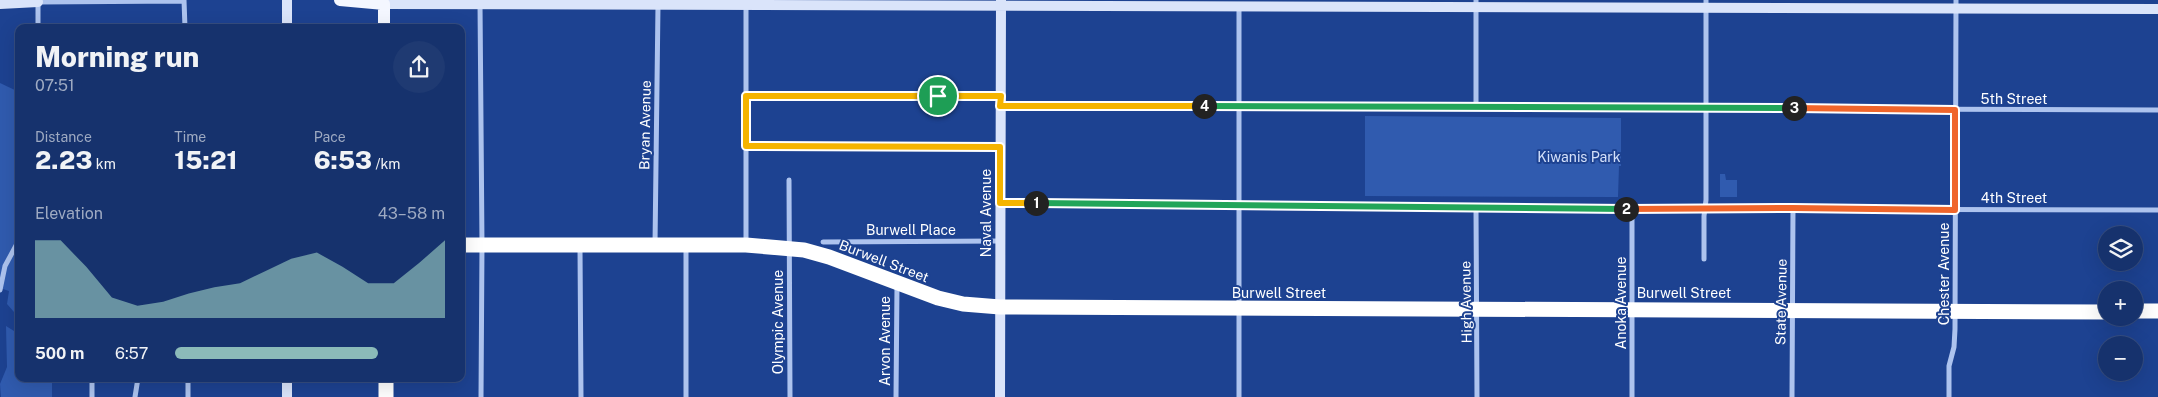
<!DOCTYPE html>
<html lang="en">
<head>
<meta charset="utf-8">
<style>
  body { margin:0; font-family:"Public Sans",sans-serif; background:#1f3a72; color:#f1f3f6; height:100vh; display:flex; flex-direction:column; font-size:19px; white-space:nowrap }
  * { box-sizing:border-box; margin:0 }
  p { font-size:16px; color:#9eaac2 }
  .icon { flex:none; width:28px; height:28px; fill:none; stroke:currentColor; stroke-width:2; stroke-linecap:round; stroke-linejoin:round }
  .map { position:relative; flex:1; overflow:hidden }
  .drawer { position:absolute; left:15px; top:24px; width:450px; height:358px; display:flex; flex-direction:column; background:#16326d; border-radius:10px; box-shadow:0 5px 20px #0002,0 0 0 1px #354d80 }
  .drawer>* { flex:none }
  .fabs { position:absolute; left:2098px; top:226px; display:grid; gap:10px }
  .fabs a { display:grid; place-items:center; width:45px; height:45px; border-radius:50%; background:#16326d; box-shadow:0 5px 20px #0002,0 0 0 1px #354d80; font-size:25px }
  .pin { position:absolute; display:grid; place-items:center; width:42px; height:42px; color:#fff; margin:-21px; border:2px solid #fff; border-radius:50%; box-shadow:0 1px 5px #0007 }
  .km { position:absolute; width:25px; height:25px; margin:-12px; border-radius:50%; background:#222; color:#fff; font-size:14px; line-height:25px; text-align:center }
  .round { display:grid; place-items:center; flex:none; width:52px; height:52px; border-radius:26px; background:#1f3a72 }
  .headline { display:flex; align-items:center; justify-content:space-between; height:85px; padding:0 20px }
  h1 { font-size:28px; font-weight:800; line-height:38px }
  .stats { display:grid; grid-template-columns:repeat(3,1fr); gap:8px; height:85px; padding:5px 20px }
  .stats div { display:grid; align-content:center }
  .stats b { font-size:25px; font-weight:800 }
  .stats small { font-size:14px; font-weight:400 }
  .stats p { font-size:14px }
  .chart { height:140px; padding:10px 20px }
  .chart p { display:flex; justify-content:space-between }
  .chart svg { width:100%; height:90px; margin-top:5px; fill:#8bbbb9; opacity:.7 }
  ul { padding:0 20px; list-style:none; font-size:16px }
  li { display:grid; grid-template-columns:80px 60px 1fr; align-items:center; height:38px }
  li i { height:12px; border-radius:6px; background:#8bbbb9 }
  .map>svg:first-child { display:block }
  .green { fill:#305baf }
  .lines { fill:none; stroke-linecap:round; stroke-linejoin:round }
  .street { stroke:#adc3ee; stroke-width:5 }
  .secondary { stroke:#dae4fa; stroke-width:10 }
  .primary { stroke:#f4f7ff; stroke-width:12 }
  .highway { stroke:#fff; stroke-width:15 }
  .split-1-casing { stroke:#fff; stroke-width:10 }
  .split-2-casing { stroke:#fff; stroke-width:10 }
  .split-3-casing { stroke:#fff; stroke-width:10 }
  .split-4-casing { stroke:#fff; stroke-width:10 }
  .split-5-casing { stroke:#fff; stroke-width:10 }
  .split-1 { stroke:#f5b400; stroke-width:6 }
  .split-2 { stroke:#22a559; stroke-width:6 }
  .split-3 { stroke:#f0652b; stroke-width:6 }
  .split-4 { stroke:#22a559; stroke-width:6 }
  .split-5 { stroke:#f5b400; stroke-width:6 }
  .labels { text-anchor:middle; stroke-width:4; stroke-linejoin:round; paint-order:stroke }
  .street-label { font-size:14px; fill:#fff; stroke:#1d4291 }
  .park-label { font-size:14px; fill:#d3e0fa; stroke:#1d4291 }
</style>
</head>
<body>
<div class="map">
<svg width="2158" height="397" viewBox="0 0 2158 397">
  <rect width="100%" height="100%" fill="#1d4291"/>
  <!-- green -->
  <path class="green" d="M0,83L19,92V310L14,312L7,304L9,291L0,288Z
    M1365,116L1621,118V166H1619L1618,197L1365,196Z
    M1720,174H1725L1726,180H1737V197H1720Z
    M15,323L19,324V378H52V397H1L0,384L7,367L6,326L14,331Z"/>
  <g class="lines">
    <!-- street -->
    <path class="street" d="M184,0L185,28
      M1476,0V107
      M38,2L184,1
      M480,3L482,245L481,397
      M1239,6V397
      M38,28V1
      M746,95L1000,97
      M1001,106L2158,110
      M746,147H1000
      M789,180L790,397
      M1001,203C1387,208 1772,210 2158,210
      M1476,208L1477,397
      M1632,209V397
      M823,242L1000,241
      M655,244L658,5
      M746,244V5
      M580,248L581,397
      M686,248V397
      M1704,259V216L1706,200V0
      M0,290L5,266L19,240
      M92,378V397
      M188,378V397
      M135,397L138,378
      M896,397L897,285
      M1792,397L1793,208
      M1949,397V366L1954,347L1955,329L1956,0"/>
    <!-- secondary -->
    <path class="secondary" d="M384,0V4L2158,9
      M0,4L38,2
      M287,28V0
      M287,397V378
      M1000,397L1001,0"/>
    <!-- primary -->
    <path class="primary" d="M340,0L384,4V28"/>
    <!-- highway -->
    <path class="highway" d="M461,245H746L804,250L829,257L938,298L963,304L1000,307L2106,312
      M2134,311H2158
      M386,397V378"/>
  </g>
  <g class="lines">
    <!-- split-1 casing -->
    <g class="split-1-casing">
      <path id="split-1" d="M938,96H746V146L1000,147V203H1036"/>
    </g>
    <!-- split-2 casing -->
    <g class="split-2-casing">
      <path id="split-2" d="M1036,203L1626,209"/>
    </g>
    <!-- split-3 casing -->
    <g class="split-3-casing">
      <path id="split-3" d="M1626,209L1793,208L1955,210V110L1794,108"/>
    </g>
    <!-- split-4 casing -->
    <g class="split-4-casing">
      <path id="split-4" d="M1204,106L1794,108"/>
    </g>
    <!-- split-5 casing -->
    <g class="split-5-casing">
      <path id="split-5" d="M938,96H1001L1000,106H1204"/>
    </g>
    <!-- split-1 -->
    <use href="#split-1" class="split-1"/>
    <!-- split-2 -->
    <use href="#split-2" class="split-2"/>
    <!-- split-3 -->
    <use href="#split-3" class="split-3"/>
    <!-- split-4 -->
    <use href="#split-4" class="split-4"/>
    <!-- split-5 -->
    <use href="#split-5" class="split-5"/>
  </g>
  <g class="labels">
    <!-- street labels -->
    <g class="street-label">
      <text x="2014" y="104">5th Street</text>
      <text transform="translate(645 125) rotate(-89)" y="5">Bryan Avenue</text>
      <text x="2014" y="203">4th Street</text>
      <text transform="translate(986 213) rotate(-90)" y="5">Naval Avenue</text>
      <text x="911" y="235">Burwell Place</text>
      <text transform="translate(884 261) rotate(21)" y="5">Burwell Street</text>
      <text transform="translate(1944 274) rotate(-90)" y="5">Chester Avenue</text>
      <text x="1279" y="298">Burwell Street</text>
      <text x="1684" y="298">Burwell Street</text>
      <text transform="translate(1466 302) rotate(-91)" y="5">High Avenue</text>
      <text transform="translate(1781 302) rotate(-89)" y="5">State Avenue</text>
      <text transform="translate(1621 303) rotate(-90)" y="5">Anoka Avenue</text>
      <text transform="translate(778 322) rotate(-90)" y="5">Olympic Avenue</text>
      <text transform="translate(885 341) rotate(-90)" y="5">Arvon Avenue</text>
    </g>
    <!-- park labels -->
    <g class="park-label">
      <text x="1579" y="162">Kiwanis Park</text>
    </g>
  </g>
</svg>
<div class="fabs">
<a><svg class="icon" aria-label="layers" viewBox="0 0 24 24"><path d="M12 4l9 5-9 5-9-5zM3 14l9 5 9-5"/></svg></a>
<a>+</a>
<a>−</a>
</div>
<div class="pin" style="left:938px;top:96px;background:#1e9e55"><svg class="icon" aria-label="arrive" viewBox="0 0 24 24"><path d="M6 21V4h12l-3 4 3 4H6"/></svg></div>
<b class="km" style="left:1036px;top:203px">1</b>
<b class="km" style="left:1626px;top:209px">2</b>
<b class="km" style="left:1794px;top:108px">3</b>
<b class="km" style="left:1204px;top:106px">4</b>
<section class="drawer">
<div class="headline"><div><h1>Morning run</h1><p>07:51</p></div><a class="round"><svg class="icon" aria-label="share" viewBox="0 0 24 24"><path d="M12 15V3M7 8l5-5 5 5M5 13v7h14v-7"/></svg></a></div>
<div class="stats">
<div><p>Distance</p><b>2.23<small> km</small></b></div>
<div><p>Time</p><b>15:21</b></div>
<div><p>Pace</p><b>6:53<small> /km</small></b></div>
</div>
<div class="chart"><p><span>Elevation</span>43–58 m</p>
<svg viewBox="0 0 160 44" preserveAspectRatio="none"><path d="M0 44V6L10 6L20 19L30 34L40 38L50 36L60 32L70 29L80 27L90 21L100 15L110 12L120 19L130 27L140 27L150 17L160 6V44z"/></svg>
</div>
<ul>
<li><b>500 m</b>6:57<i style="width:75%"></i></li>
</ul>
</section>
</div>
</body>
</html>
